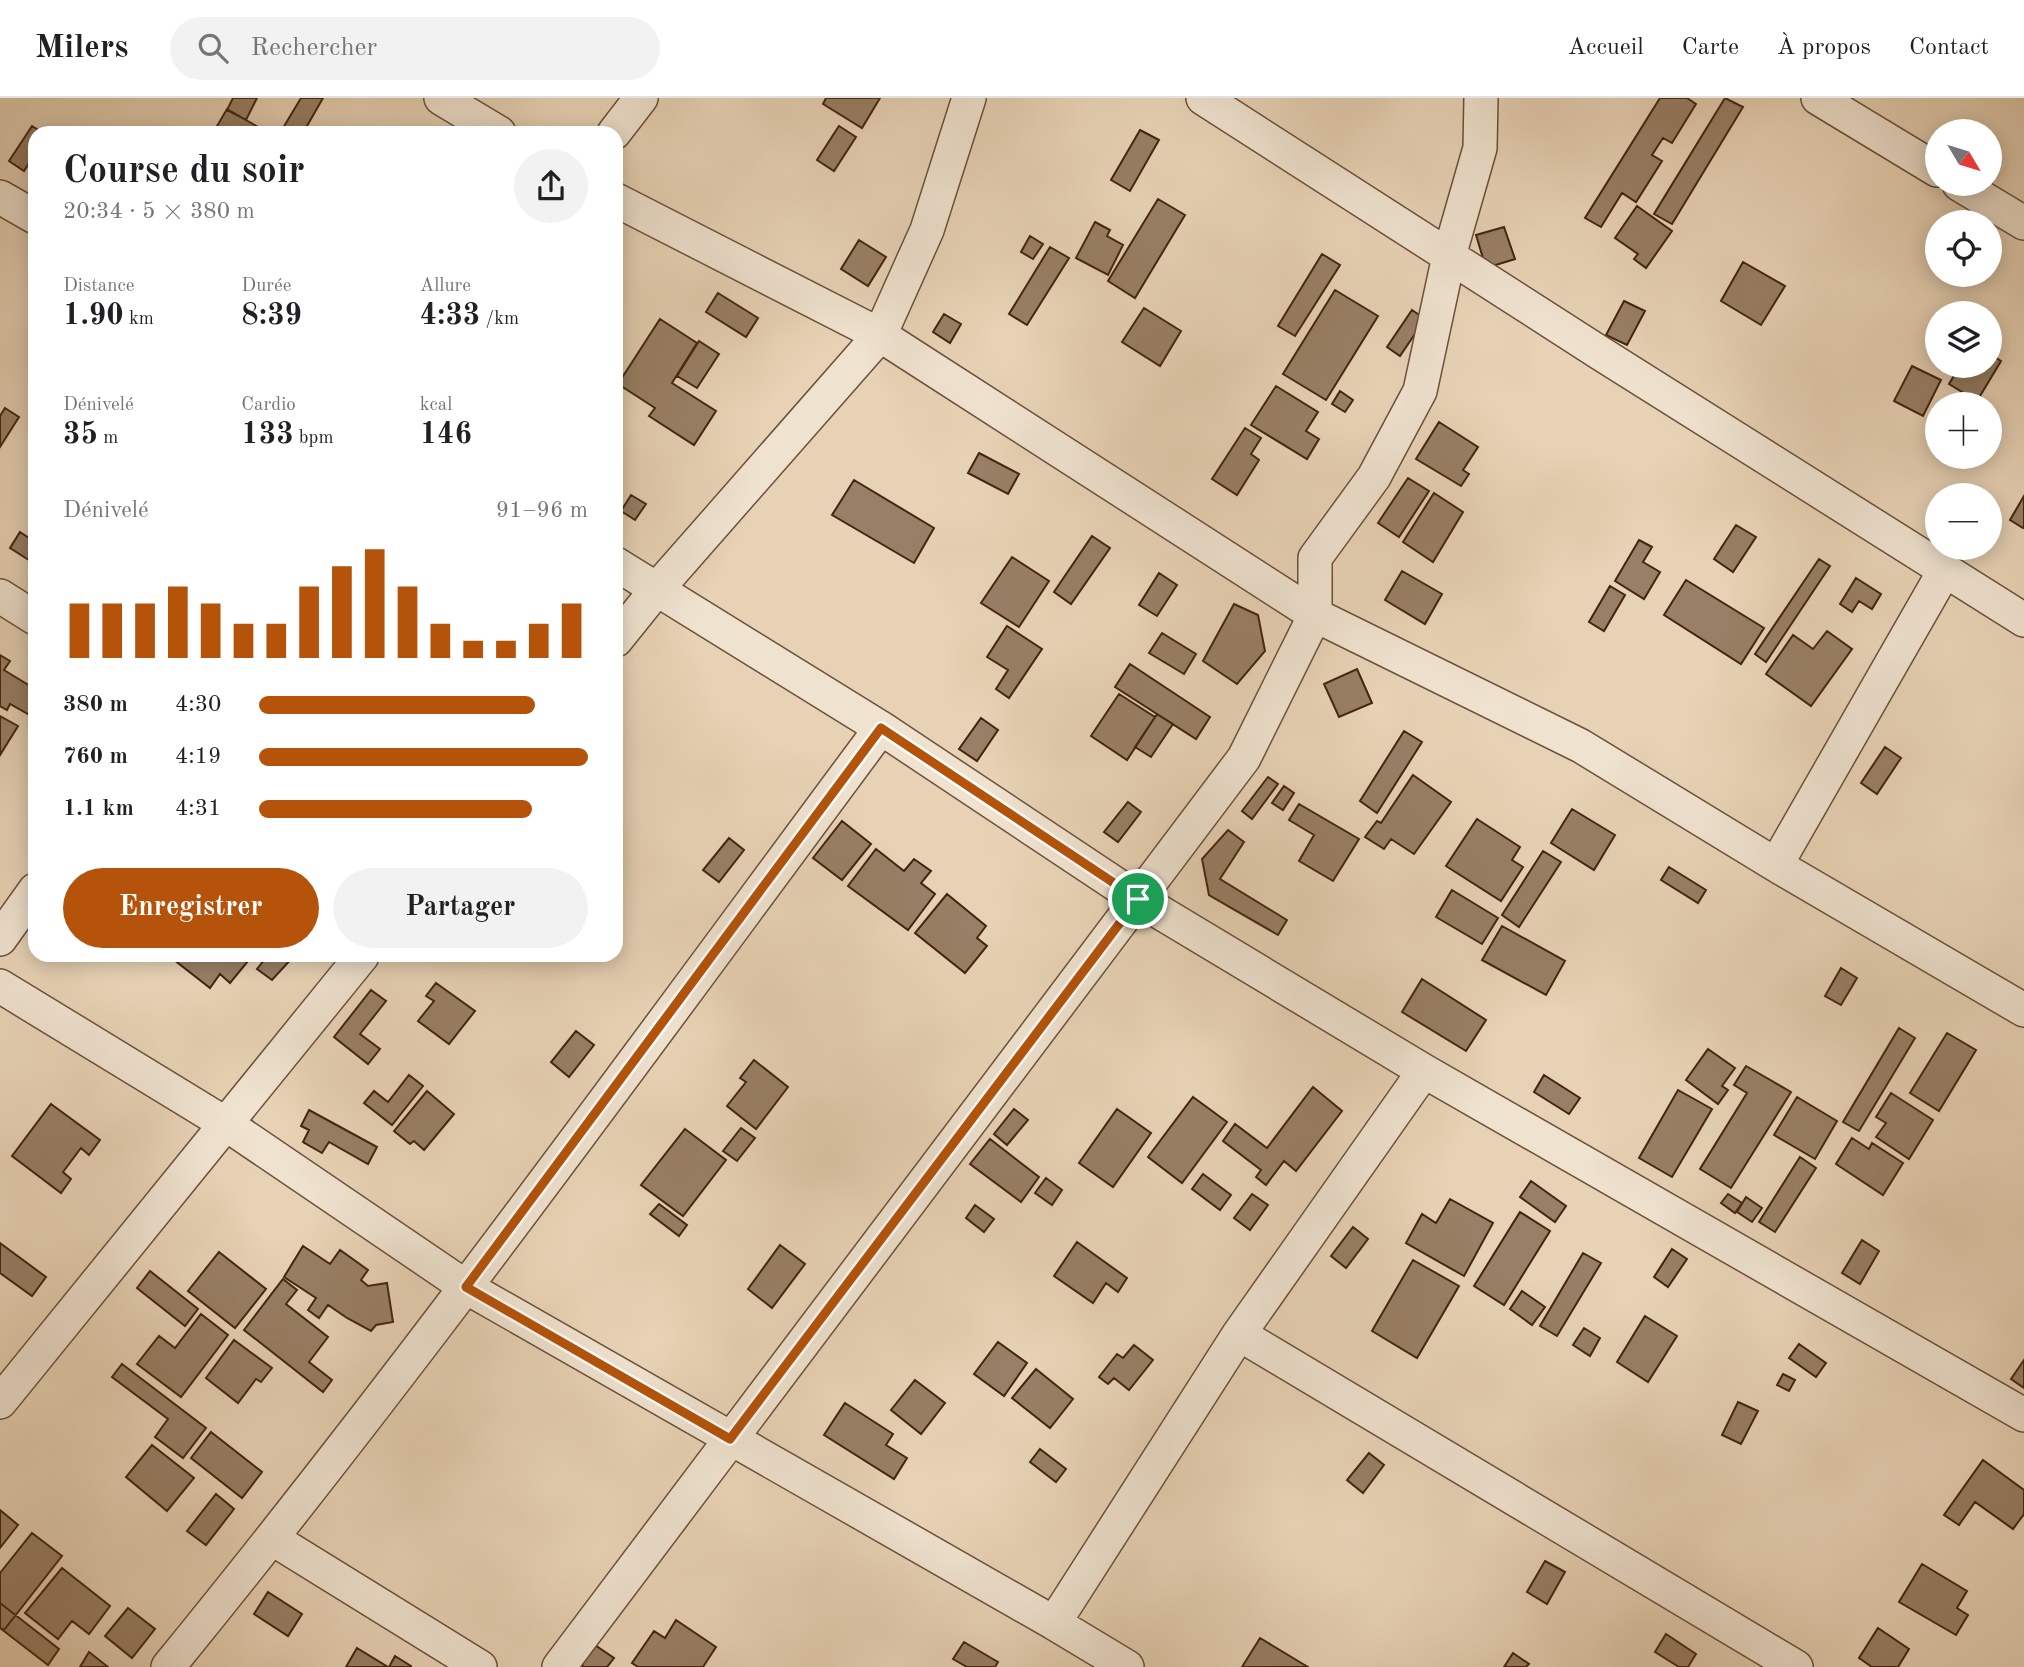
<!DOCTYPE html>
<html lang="fr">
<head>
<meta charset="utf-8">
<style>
  body { margin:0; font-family:"Old Standard TT",serif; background:#f2f2f2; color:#202124; height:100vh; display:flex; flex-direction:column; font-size:26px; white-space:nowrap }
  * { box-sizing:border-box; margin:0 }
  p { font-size:23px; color:#757577 }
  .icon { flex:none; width:38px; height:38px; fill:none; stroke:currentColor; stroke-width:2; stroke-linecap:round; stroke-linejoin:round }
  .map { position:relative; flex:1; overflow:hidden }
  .panel { position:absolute; left:28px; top:28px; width:595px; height:836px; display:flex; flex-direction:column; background:#fff; border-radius:21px; box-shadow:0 4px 18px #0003 }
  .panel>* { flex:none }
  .needle { width:46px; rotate:128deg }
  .tools { position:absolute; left:1925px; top:21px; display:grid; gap:14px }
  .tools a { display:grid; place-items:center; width:77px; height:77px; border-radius:50%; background:#fff; box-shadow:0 4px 18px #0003; font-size:35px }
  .pin { position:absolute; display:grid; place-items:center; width:60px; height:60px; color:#fff; margin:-30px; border:4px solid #fff; border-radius:50%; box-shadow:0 2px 7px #0007 }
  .round { display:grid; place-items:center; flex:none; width:74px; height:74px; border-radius:37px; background:#f2f2f2 }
  .headline { display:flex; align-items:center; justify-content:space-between; height:119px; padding:0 35px }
  h1 { font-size:38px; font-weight:600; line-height:52px }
  .stats { display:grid; grid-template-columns:repeat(3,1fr); gap:10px; height:119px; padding:7px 35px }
  .stats div { display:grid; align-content:center }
  .stats b { font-size:30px; font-weight:600 }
  .stats small { font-size:19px; font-weight:400 }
  .stats p { font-size:19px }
  .chart { height:196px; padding:14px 35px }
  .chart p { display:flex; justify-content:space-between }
  .chart svg { width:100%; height:126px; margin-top:7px; stroke:#b45309; stroke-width:6 }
  .primary-button { display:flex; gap:14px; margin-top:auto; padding:14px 35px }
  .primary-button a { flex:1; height:80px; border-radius:42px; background:#b45309; color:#fff; font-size:28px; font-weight:600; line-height:80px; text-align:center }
  .primary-button a+a { background:#f2f2f2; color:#202124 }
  ul { padding:0 35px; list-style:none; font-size:23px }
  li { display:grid; grid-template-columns:112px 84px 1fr; align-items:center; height:52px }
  li i { height:18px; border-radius:9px; background:#b45309 }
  header { display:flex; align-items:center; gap:42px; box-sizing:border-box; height:98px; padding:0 35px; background:#fff; border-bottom:2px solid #e0e0e0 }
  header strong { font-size:33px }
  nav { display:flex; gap:38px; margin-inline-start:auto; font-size:24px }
  .search { width:490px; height:63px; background:#f2f2f2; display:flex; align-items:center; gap:18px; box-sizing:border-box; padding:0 24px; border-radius:38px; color:#757577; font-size:26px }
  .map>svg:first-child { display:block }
  .building { fill:#987f65; stroke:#43250f; stroke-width:2 }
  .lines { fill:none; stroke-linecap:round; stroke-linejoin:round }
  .street-casing { stroke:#6c5038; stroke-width:36 }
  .street { stroke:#efe2cf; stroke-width:33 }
  .route-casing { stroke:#fff; stroke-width:14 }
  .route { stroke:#b45309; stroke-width:9 }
</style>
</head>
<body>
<header>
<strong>Milers</strong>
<div class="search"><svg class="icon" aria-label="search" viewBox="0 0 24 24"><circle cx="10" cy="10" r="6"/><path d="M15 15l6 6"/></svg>Rechercher</div>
<nav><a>Accueil</a><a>Carte</a><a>À propos</a><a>Contact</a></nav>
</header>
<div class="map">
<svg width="2024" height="1569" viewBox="0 0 2024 1569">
  <rect width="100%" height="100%" fill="#e7d2b5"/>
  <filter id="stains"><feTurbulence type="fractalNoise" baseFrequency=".00286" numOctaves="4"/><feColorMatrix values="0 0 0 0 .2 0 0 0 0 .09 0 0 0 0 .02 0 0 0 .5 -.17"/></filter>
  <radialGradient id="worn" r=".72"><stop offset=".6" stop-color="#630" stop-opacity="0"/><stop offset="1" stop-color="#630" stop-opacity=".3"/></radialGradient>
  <!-- building -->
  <path class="building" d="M233,0H257L246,22L227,12Z
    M301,0H323L303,35H280Z
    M826,0H880L862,30L823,6Z
    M1660,0H1687L1696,6L1672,45L1663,40L1652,57L1662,63L1636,104L1622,95L1601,129L1585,120Z
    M1725,0L1743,9L1672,126L1654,116Z
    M227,11L246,22L268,35H213Z
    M32,28L43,35H35V56L24,73L9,63Z
    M839,28L856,39L834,73L817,62Z
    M1140,32L1159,42L1130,93L1111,82Z
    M1158,101L1185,117L1135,200L1108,183Z
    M1637,108L1672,133L1646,170L1634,161L1638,156L1615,140Z
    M1095,124L1110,132L1107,138L1123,147L1108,177L1076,160Z
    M1504,129L1515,161L1486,170L1476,137Z
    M1030,138L1043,146L1033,161L1021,154Z
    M859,142L886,159L868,188L841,171Z
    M1050,149L1069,160L1027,227L1009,216Z
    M1322,156L1340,167L1295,238L1278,228Z
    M1743,164L1785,188L1761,227L1721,203Z
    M1335,192L1378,218L1326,302L1283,276Z
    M718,195L758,220L746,239L706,214Z
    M1624,203L1645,213L1627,247L1606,237Z
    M1144,210L1181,233L1160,268L1122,244Z
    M1412,212L1425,221L1400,258L1387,249Z
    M944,216L961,226L950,245L933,234Z
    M660,221L697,245L672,285L716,313L694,347L649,318L655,310L618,286Z
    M699,243L719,256L697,290L677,278Z
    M1990,256L2001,263L1977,303L1949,286L1960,268H1990Z
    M1912,268L1941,282L1923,318L1894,303Z
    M1276,288L1318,314L1306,333L1319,341L1307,361L1251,327Z
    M1340,293L1353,302L1345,314L1332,306Z
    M5,310L19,319L0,349V318Z
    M1439,324L1478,349L1463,372L1469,376L1461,388L1416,361Z
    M1245,330L1261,340L1251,356L1259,362L1237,397L1212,381Z
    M979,355L1019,376L1008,396L968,375Z
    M1408,380L1429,393L1399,439L1378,425Z
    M854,382L934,430L914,465L832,417Z
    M1434,395L1463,414L1433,464L1403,444Z
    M631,397L646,406L635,422L621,413Z
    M2024,398V429L2023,430L2010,422Z
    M1736,427L1756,439L1733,474L1714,461Z
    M20,434L35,444V466L10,450Z
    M1092,438L1110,450L1071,506L1054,494Z
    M1639,442L1652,449L1643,464L1660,474L1644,501L1615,483Z
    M1012,459L1049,483L1019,529L981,505Z
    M1819,461L1830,468L1766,564L1755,556Z
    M1402,473L1442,496L1425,526L1385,502Z
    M1159,475L1177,487L1157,518L1139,507Z
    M1856,480L1881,496L1872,511L1859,503L1852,514L1840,506Z
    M1686,482L1764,530L1741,566L1664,517Z
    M1610,488L1625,497L1604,533L1589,524Z
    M1234,506L1258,517L1265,553L1237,586L1203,563Z
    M1007,528L1042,551L1009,600L996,591L1008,572L987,559Z
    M1827,533L1852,551L1811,608L1766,576L1793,537L1813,551Z
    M1162,535L1196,556L1184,576L1149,555Z
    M0,557L10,563L4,572L35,591V620L10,606L7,612L0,608Z
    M1130,566L1210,619L1196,641L1115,589Z
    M1357,571L1372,605L1339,619L1324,586Z
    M1119,596L1155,619L1127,662L1091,638Z
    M1157,616L1173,626L1151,659L1135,649Z
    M0,618L18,628L0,657Z
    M981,620L998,632L977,663L959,651Z
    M1404,633L1422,644L1377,715L1360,703Z
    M1885,649L1901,660L1877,696L1861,685Z
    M1413,677L1451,704L1414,756L1391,741L1384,751L1365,739L1377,723L1381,725Z
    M1268,679L1278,686L1252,721L1242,713Z
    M1284,688L1294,695L1283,712L1272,705Z
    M1128,704L1141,714L1118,744L1104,734Z
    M1299,706L1359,741L1333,783L1299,763L1314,737L1289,722Z
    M1572,711L1615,737L1594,772L1551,745Z
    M1477,721L1520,749L1512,762L1523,769L1501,803L1446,768Z
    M842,723L871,746L842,782L813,760Z
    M1228,732L1244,744L1220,781L1287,822L1278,837L1209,797L1202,761Z
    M729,740L744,752L719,784L703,772Z
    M876,751L904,773L914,761L931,773L921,785L935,796L908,832L848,788Z
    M1543,753L1561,764L1519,829L1502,817Z
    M1669,769L1706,792L1698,805L1661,782Z
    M1452,792L1498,820L1482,846L1436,819Z
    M947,796L986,828L977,840L987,848L965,875L915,835Z
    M1502,828L1565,863L1546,897L1482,862Z
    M169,858H244L249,862L230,885L220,876L210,890Z
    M260,858H294L272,882L257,871L265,861Z
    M1841,870L1857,880L1841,907L1825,898Z
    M1422,881L1486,922L1466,953L1402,914Z
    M436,885L475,913L449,946L418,923L434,903L426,898Z
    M371,892L386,903L360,936L380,951L368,966L334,939Z
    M1899,930L1915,940L1859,1033L1843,1024Z
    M576,933L594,947L569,979L551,964Z
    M1947,935L1976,952L1939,1013L1910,995Z
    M1708,951L1735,970L1722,988L1728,992L1718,1006L1686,982Z
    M754,962L788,989L756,1031L727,1008L746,984L740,980Z
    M1746,968L1791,994L1731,1090L1700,1071L1747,995L1734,987Z
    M409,977L423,988L392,1027L364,1005L374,993L388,1004Z
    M1544,977L1580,1000L1569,1016L1534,994Z
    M1313,989L1342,1013L1296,1073L1284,1063L1266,1087L1256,1079L1261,1072L1223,1043L1235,1026L1267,1050Z
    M1678,992L1712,1011L1672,1079L1639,1060Z
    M427,993L454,1016L424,1052L414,1043L410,1046L394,1033Z
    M1891,995L1933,1022L1909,1061L1876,1039L1886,1025L1876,1019Z
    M1193,999L1227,1024L1182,1085L1148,1059Z
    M1797,999L1837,1023L1815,1061L1774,1037Z
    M51,1006L100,1042L89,1057L81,1050L63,1074L71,1081L61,1095L12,1058Z
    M1014,1011L1028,1022L1007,1047L994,1036Z
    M1117,1011L1151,1035L1113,1089L1079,1065Z
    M309,1012L377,1049L368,1066L329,1044L322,1055L303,1044L309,1032L301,1028Z
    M741,1030L755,1040L737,1063L723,1053Z
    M685,1031L726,1062L683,1118L641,1087Z
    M1852,1040L1869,1051L1872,1045L1903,1065L1883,1097L1836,1066Z
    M990,1041L1039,1079L1021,1104L970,1066Z
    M1800,1059L1816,1070L1775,1134L1759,1124Z
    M1203,1076L1231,1097L1220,1112L1192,1091Z
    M1046,1080L1062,1092L1052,1107L1035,1095Z
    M1531,1083L1566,1108L1555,1124L1520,1099Z
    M1252,1096L1268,1107L1250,1132L1234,1120Z
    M1728,1096L1742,1105L1735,1115L1721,1105Z
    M1746,1099L1762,1110L1752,1124L1737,1114Z
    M1450,1101L1493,1125L1464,1178L1406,1145L1422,1116L1436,1125Z
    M659,1106L687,1127L679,1138L650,1116Z
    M975,1107L994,1121L984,1134L966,1120Z
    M1520,1114L1550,1133L1504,1207L1474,1188Z
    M1353,1129L1368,1141L1346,1170L1331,1158Z
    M1862,1142L1879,1153L1860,1186L1842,1175Z
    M1077,1144L1127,1180L1118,1194L1106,1185L1093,1205L1054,1178Z
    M0,1145L46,1179L32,1198L0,1175Z
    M780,1147L805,1166L772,1210L748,1191Z
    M303,1148L330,1166L340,1152L368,1172L361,1182L368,1188L387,1185L393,1224L376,1227L371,1233L347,1220L328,1207L319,1220L308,1212L316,1200L284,1179Z
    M1672,1151L1687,1161L1668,1189L1654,1179Z
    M219,1154L266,1191L235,1230L188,1193Z
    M1583,1155L1601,1165L1557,1238L1540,1228Z
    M1413,1162L1459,1188L1417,1260L1372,1233Z
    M150,1173L198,1211L185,1228L137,1190Z
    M283,1181L297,1192L286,1206L328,1239L309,1264L332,1282L323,1294L244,1232Z
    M1522,1193L1545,1209L1532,1227L1510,1211Z
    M201,1216L228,1237L181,1299L137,1266L159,1238L175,1250Z
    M1645,1218L1677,1238L1648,1284L1617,1264Z
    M1584,1230L1600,1240L1590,1258L1573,1247Z
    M234,1242L272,1270L261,1284L256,1281L238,1305L206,1280Z
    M998,1244L1027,1265L1004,1298L974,1276Z
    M1799,1246L1826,1265L1816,1279L1789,1260Z
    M1134,1247L1153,1262L1129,1292L1114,1280L1108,1286L1099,1279L1117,1256L1123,1260Z
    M2024,1262V1290L2011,1281Z
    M122,1266L206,1330L183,1360L155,1339L168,1321L112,1279Z
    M1036,1271L1073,1301L1050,1330L1012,1300Z
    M1783,1276L1795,1282L1789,1293L1777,1287Z
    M915,1282L945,1305L921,1336L891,1312Z
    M1738,1304L1758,1313L1741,1346L1722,1337Z
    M845,1305L893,1336L886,1347L907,1360L894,1381L824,1337Z
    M211,1334L262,1374L242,1400L191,1360Z
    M152,1347L194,1380L167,1413L126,1379Z
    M1040,1351L1066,1371L1056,1384L1030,1364Z
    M1369,1355L1384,1367L1363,1395L1347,1382Z
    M1983,1362L2024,1392V1416L2013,1431L1975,1404L1959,1427L1944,1417Z
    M216,1396L234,1411L206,1447L187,1433Z
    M0,1412L18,1427L0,1450Z
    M32,1435L62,1458L4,1532L0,1530V1475Z
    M1545,1463L1565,1474L1547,1506L1527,1494Z
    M1922,1466L1967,1493L1957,1510L1968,1517L1956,1537L1899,1504Z
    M62,1470L110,1508L89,1536L72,1523L58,1541L25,1515Z
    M268,1494L302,1516L288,1538L254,1516Z
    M0,1505L59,1551L48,1567L0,1530Z
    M128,1510L155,1531L132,1560L105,1538Z
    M676,1522L716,1549L703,1569H638L632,1565L654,1533L665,1540Z
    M1878,1530L1909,1551L1898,1569H1872L1859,1560Z
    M1666,1536L1696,1556L1688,1569H1679L1655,1554Z
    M1260,1540L1303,1566L1308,1569H1242Z
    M964,1544L998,1564L995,1569H967L953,1561Z
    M592,1545L614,1560L607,1569H583L581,1561Z
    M357,1550L388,1569H346Z
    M89,1554L108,1569H80Z
    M1513,1555L1529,1566L1526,1569H1504Z
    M395,1558L411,1568V1569H389Z"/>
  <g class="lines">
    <!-- street casing -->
    <g class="street-casing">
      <path id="street" d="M441,0L499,35
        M1203,0L1600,255L2024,522
        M1818,0L1937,72
        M614,35L641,0
        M1959,86L2024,125
        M0,99L35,119
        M616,102L880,237L1315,517L1581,648L1776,767L2024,912
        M616,466L881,630L1138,801L1424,973L2024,1317
        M0,498L35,520
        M616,542L657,491L880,237L927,132L969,0
        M1776,767L1945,472
        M0,841L35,792
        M0,888L226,1026L466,1189L1054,1525L1127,1569
        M1239,1236L1796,1569
        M0,1304L362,858
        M273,1441L480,1569
        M1054,1525L1239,1236L1424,973
        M168,1569C417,1264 647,945 881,630
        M559,1569L1244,660L1315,517V460L1374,379L1420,293L1449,158L1480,50L1481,0"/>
    </g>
    <!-- street -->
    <use href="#street" class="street"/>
  </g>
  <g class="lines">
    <!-- route casing -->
    <g class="route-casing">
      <path id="route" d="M881,630L1138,801L730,1341L466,1189Z"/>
    </g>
    <!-- route -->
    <use href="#route" class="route"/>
  </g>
  <rect width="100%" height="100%" filter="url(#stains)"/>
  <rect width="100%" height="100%" fill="url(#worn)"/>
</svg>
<div class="tools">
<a><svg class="needle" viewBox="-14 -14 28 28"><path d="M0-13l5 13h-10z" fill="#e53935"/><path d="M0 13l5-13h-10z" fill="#757577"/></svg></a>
<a><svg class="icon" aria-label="locate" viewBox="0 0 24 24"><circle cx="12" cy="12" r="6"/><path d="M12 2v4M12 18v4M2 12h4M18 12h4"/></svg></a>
<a><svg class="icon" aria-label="layers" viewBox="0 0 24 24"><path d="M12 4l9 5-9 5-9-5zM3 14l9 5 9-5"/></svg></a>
<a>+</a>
<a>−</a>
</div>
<div class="pin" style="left:1138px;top:801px;background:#1e9e55"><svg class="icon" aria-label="arrive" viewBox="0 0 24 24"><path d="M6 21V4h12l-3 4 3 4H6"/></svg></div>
<section class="panel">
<div class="headline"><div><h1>Course du soir</h1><p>20:34 · 5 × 380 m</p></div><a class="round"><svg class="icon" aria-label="share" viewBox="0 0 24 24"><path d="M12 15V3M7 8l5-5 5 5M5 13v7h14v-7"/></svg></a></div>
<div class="stats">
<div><p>Distance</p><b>1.90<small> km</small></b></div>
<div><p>Durée</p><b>8:39</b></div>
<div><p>Allure</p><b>4:33<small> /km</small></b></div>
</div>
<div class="stats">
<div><p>Dénivelé</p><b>35<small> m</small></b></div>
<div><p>Cardio</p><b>133<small> bpm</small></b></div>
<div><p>kcal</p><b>146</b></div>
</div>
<div class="chart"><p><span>Dénivelé</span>91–96 m</p>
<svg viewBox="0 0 160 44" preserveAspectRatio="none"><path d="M5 44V25M15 44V25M25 44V25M35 44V19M45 44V25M55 44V32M65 44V32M75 44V19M85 44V12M95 44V6M105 44V19M115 44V32M125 44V38M135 44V38M145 44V32M155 44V25"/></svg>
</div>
<ul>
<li><b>380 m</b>4:30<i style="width:84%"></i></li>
<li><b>760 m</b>4:19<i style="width:100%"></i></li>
<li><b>1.1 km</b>4:31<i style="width:83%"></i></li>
</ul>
<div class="primary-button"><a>Enregistrer</a><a>Partager</a></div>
</section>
</div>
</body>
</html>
